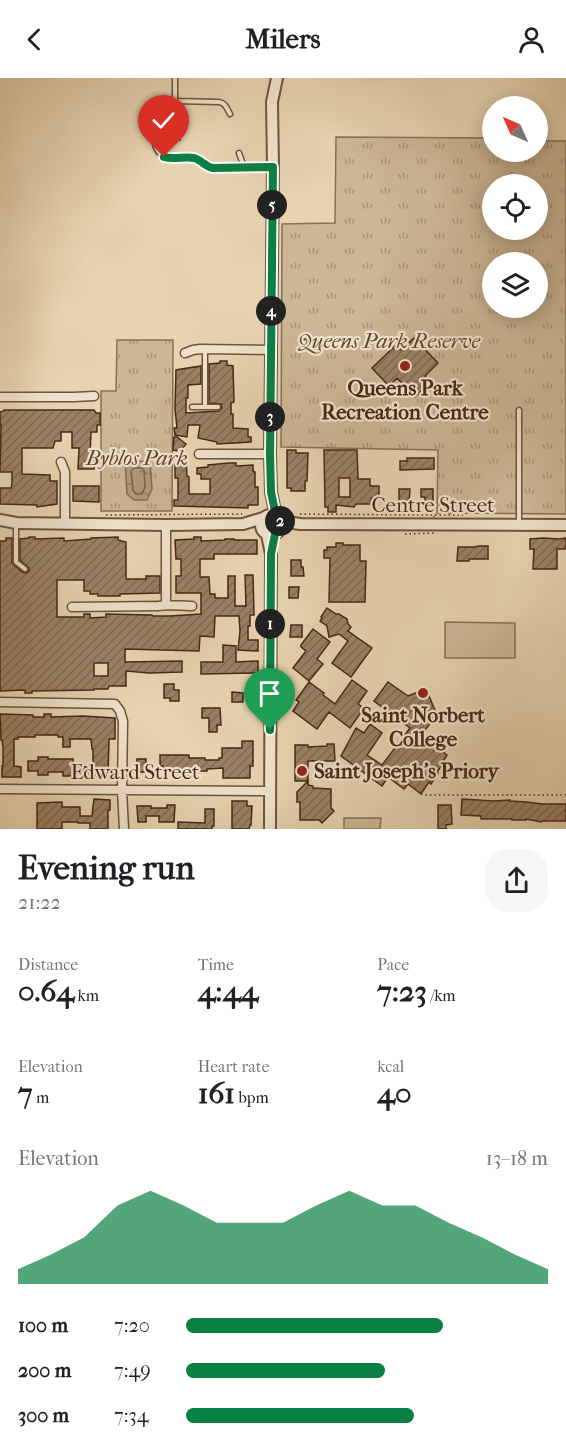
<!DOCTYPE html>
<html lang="en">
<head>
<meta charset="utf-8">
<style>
  body { margin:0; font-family:"IM FELL French Canon",serif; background:#f6f6f6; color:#202124; height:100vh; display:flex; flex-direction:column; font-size:22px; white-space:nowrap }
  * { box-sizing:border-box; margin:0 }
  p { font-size:20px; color:#757577 }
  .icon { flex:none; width:33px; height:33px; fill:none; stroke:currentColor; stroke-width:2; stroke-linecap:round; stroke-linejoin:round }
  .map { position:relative; height:751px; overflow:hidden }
  .side { display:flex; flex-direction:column; background:#fff; flex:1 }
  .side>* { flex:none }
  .needle { width:39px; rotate:315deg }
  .buttons { position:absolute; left:482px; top:18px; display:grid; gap:12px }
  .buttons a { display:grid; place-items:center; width:66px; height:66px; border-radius:50%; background:#fff; box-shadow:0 3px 15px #0003; font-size:30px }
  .pin { position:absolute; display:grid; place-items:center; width:51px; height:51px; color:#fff; margin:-62px -26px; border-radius:50% 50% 50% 0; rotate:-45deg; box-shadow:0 0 6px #0007 }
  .pin .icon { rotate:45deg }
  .km { position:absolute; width:30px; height:30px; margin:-15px; border-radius:50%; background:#222; color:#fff; font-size:16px; line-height:30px; text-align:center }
  .round { display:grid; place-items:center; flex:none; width:63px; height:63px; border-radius:24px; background:#f6f6f6 }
  .head { display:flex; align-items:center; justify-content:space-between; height:102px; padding:0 18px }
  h1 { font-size:33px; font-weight:800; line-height:45px }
  .stats { display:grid; grid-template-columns:repeat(3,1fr); gap:9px; height:102px; padding:6px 18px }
  .stats div { display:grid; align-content:center }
  .stats b { font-size:30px; font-weight:800 }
  .stats small { font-size:16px; font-weight:400 }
  .stats p { font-size:16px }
  .chart { height:168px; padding:12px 18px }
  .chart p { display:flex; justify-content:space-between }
  .chart svg { width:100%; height:108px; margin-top:6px; fill:#0b8043; opacity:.7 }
  ul { padding:0 18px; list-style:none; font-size:20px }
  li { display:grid; grid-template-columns:96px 72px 1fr; align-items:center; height:45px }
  li i { height:15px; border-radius:8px; background:#0b8043 }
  header { display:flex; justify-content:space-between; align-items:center; height:78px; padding:0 18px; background:#fff; font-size:27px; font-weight:800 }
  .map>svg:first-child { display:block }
  .grass { fill:url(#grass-tufts); stroke:#897054; stroke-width:1.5; fill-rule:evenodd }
  .pitch { fill:#cbb695; stroke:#897054; stroke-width:1.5 }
  .water { fill:url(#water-ripples); stroke:#866c52; stroke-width:1.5 }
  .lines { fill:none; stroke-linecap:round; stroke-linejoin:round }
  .shore { stroke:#7c6148; stroke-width:1.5 }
  .building { fill:url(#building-hatch); stroke:#472914; stroke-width:1.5; fill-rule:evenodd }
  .service-casing { stroke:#6f543b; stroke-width:7 }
  .minor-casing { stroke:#6f543b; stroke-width:11 }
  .tertiary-casing { stroke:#6f543b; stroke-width:14 }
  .path { stroke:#472914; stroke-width:1.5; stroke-dasharray:1.5 3; stroke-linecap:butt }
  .service { stroke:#efe2cc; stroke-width:4 }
  .minor { stroke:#efe2cc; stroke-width:8 }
  .tertiary { stroke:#efe2cc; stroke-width:10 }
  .route-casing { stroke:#fff; stroke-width:12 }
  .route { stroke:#0b8043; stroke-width:8 }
  .poi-dot { fill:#8f2418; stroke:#efe2cc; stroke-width:2 }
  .labels { text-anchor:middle; stroke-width:4.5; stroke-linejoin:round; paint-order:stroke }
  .park-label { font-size:21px; font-style:italic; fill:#61452e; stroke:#efe2cc }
  .poi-label { font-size:21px; font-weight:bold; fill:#472914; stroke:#efe2cc }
  .street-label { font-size:21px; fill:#472914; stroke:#efe2cc }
</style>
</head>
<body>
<header><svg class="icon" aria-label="back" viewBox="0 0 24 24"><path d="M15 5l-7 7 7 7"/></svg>Milers<svg class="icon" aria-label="person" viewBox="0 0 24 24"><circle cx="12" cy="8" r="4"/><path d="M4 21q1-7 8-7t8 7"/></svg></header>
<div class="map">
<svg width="566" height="751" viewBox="0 0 566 751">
  <defs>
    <pattern id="grass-tufts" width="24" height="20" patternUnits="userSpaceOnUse" patternTransform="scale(1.5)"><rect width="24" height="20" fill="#cbb695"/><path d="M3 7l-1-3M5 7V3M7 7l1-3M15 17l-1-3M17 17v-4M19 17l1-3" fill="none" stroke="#a79478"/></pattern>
    <pattern id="water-ripples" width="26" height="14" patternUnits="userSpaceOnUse" patternTransform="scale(1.5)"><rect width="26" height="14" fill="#b0997b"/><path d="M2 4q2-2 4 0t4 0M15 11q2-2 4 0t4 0" fill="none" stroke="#917d64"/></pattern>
    <pattern id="building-hatch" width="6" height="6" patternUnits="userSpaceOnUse" patternTransform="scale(1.5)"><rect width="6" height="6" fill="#9a8165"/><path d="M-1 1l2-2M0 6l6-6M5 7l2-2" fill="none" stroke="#7f6a52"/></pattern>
  </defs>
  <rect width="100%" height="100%" fill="#e6d3b0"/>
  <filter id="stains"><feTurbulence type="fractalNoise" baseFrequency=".00333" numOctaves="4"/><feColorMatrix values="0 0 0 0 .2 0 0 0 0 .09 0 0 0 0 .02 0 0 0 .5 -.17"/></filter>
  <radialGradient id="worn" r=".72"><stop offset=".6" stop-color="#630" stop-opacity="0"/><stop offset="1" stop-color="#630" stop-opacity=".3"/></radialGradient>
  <!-- grass -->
  <path class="grass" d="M336,59L492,60V74H537V60H541V63H566V436L437,435L438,372L281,369L282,146L335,145ZM492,106H537V152H492ZM492,184H537V230H492Z
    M117,262H173L172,433H101V313H116Z"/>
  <!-- pitch -->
  <path class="pitch" d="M445,544L515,545V580H445Z
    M344,740H381L380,751H344Z"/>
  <!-- water -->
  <path class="water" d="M150,383L152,411L147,422H134L127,416L125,384Z"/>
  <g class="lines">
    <!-- shore -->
    <path class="shore" d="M134,390H142L144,392L145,409L142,416H136L133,412L131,393Z"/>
  </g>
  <!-- building -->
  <path class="building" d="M172,53V54H180V62L172,63V67H167V63H159L160,54Z
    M414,260L438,285L425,298L430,305L415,319L397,300L389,308L372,290L396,267L401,272Z
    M220,283H227V287L233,288L234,324L231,325V336H233V350L248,351V359H251V364L217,366V364L198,360L200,347H188L187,359L175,357L174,350H177L175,331L176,292L201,288V306L188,307V320H186V335L219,333L222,330L221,326L209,325V286L220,285Z
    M4,332H94L96,335H100V347H97V354H91L90,378L91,380H94V391H78L79,370H72V354H61V363H55L53,370H22V396L50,397V403H57V426L37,429V427L0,426V410H11L12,406V394H0L1,347H0V334L4,333Z
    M174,359H177L186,366L180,373L173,372Z
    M287,372H296V375H308L307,403H305V413H291V410H287Z
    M324,372H357L358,401H370V408H379V420H371V426H356L354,429L336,427V434H328V429H325ZM339,400H350V419H339Z
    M407,380H434V391L400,392V383H407Z
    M179,381H186L187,398L189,399V416H210V401H201V396H197V390L208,389V387L229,385H236V388L253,387V393L255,394V409H258V427H248V430L174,428V422H178V400H175V387H179Z
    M73,408H99V424L73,423Z
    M399,411H410L409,426H399Z
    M421,411H433V427H425V419H421Z
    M29,459H35V461L64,460V463L91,461V460L118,459V462L126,464V501H146V498H160V515L120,516V518H98V516H90V513H84V502H57V539H84V536H90V540L106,539V536L152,537L153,538H170L201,536V515H176V498H181V481H176L175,462L194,461V459H201V463L225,462V461H234V462H257V476H214V481H200V499H209L210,516H215V520H228V498H235V528H246L245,497H253L254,537H250V548H248V562H258V573L238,572L240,553L239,538H215L214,559L200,558L199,573L125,571V584L182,583V594L149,595L126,593V608H109L108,611H94V612L32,613V615H25V612L0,613V463H6V460H12V485L22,494L26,495L29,493V490L20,482V461L29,460ZM94,585H108V598H94Z
    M543,460L559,461L566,460V469H565V471H557V491H533L534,471H530V461Z
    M336,465H343V467H360V483H366L365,524H329L330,480H324V472H327V469H336Z
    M479,468H488V481H469V483H457L458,469H474Z
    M291,482H301V489H303L304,498H291Z
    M289,509H299L298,520H289Z
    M327,530L336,536H339L347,541L348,546L351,549L348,553L372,570L351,599L332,585L348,563L339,556L329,559L327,548L320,543L322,540L321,539Z
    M291,547H302V559H290Z
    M313,551L330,564L317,581L323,586L309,603L293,590L306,573L301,569V567Z
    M223,567L236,568V584L258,583V595L201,596V584H223Z
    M352,602L367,613L358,626L364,630L350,650L329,634L317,651L293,633L299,624L296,622L309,604L324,615L323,617L335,626Z
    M388,604L408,618L426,611L437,637L421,657L447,677L444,682L445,683L437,694L438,695L431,706L429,704L421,716L408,706L404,711L388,699L382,708L341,678L356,650L364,655L370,646L382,655L367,677L382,687L410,650L374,623Z
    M164,606H174V612H179V623H170V620H164Z
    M232,614L243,615V624H232Z
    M202,630H220L221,647H217V654H209V640H202Z
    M0,636L33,637V639H44V636H51V639L83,638L115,640V661H109L108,699H91V701H81L75,700V698H63V694H48V697H38V693H28V683H38V679H48V681H73V689H93V671H92L91,661H70V669H63V659H58V657H35V659H18V661H14V688L21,689V699H2V688H3V669L2,662H1Z
    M242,663H253V688H250V700H223V690L207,691V693H189V697H178V692L163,691V688H160V677H189V680H205V682H219V680H222V670H242Z
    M327,666H334L335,683H308V707L313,708V710L331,711V730L334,733L322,745L319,742H300V724H297V714L308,703H295V667H308V669L327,668Z
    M137,681H146V694H137Z
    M94,721L110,722V732H108V751H90V745H78V744H62V751H37V725L62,724V729H80V738H92Z
    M462,721L493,723L510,722V723L526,724L543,726H566V743H542L541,744L526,741V742H512V741H481V738L461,737Z
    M232,723H247V728H252L251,747H250L249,751H232Z
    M167,727H175L174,744H159V738H146V744H138L137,728H151V730H167Z
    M438,727H451L452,746L446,747V751H438Z
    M205,731H214V748H212V751H178V744L205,745Z"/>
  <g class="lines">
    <!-- service casing -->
    <g class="service-casing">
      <path id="service" d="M175,0V34L179,35L181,41L179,45L175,46L169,44L168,39L170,35L175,34
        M175,23L219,24C226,25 227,31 230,36
        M169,44L156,51C152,63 155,79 171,80C179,81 188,79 195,81C202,83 206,88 212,90L272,89
        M239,75L244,89
        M205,271V329H218
        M192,329H205
        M519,332V446
        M16,445V484L25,491"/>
    </g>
    <!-- minor casing -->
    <g class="minor-casing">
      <path id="minor" d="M185,275L193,272L200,271L271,272
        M0,319H74L94,318
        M199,376H270
        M61,384L65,394V446
        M166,527V447
        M72,529L159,528C168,526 182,528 192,528
        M0,624L115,626L120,633L123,643L122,712L124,751
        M0,711L270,713"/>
    </g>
    <!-- tertiary casing -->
    <g class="tertiary-casing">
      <path id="tertiary" d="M261 447a10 10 0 1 1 20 0a10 10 0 1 1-20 0Z
        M276,438L271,414L270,376L273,89L272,24L277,0
        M0,442L16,445L166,447L243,446L263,440
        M280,443L300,446L566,447
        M267,457L271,476L270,751"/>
    </g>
    <!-- path -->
    <path class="path" d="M300,436L434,437V439
      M106,437L242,436
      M435,437H463
      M405,456L435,455
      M421,716L426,717H566"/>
    <!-- service -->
    <use href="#service" class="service"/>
    <!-- minor -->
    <use href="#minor" class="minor"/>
    <!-- tertiary -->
    <use href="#tertiary" class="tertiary"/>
  </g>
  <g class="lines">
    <!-- route casing -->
    <g class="route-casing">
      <path id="route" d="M164,79C174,82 184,78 194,80C201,82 205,88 212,90L273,89L270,376L271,414L276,438L281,445L279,452L275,456L271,476L270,652"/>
    </g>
    <!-- route -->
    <use href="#route" class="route"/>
  </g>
  <!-- markers -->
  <g class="poi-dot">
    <circle cx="405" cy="288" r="6"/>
    <circle cx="423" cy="615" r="6"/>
    <circle cx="302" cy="693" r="6"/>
  </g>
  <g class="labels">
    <!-- park labels -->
    <g class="park-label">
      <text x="389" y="270">Queens Park Reserve</text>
      <text x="137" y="387">Byblos Park</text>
    </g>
    <!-- poi labels -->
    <g class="poi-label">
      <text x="405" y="317">Queens Park<tspan x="405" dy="24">Recreation Centre</tspan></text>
      <text x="423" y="644">Saint Norbert<tspan x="423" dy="24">College</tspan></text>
      <text x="314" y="700" text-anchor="start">Saint Joseph's Priory</text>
    </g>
    <!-- street labels -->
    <g class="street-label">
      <text x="433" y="434">Centre Street</text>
      <text x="135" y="701">Edward Street</text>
    </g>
  </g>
  <rect width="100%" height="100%" filter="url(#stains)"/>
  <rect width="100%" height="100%" fill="url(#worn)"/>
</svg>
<div class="buttons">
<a><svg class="needle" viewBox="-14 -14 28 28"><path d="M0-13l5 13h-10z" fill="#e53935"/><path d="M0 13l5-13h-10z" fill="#757577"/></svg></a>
<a><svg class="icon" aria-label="locate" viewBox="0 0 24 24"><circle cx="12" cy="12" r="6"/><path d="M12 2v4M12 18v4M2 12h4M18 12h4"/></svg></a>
<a><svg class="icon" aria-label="layers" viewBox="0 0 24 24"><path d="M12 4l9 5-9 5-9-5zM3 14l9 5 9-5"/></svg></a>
</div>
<div class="pin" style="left:270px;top:652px;background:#1e9e55"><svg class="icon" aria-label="arrive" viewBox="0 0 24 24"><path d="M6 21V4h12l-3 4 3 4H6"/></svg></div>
<div class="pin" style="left:164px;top:79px;background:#d93025"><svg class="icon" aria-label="check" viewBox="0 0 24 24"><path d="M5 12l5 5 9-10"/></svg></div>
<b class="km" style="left:270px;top:546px">1</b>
<b class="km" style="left:280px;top:443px">2</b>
<b class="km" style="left:270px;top:339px">3</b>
<b class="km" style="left:271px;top:233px">4</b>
<b class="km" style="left:272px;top:127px">5</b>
</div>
<section class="side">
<div class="head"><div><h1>Evening run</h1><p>21:22</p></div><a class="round"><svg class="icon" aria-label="share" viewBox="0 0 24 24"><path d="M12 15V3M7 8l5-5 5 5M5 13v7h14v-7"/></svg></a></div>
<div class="stats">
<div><p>Distance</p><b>0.64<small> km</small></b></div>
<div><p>Time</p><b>4:44</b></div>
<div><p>Pace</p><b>7:23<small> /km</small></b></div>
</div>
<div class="stats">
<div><p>Elevation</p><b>7<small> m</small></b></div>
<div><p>Heart rate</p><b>161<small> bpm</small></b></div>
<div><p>kcal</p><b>40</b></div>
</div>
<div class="chart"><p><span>Elevation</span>13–18 m</p>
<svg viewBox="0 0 160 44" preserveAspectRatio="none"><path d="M0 44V38L10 32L20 25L30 12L40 6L50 12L60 19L70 19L80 19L90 12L100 6L110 12L120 12L130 19L140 25L150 32L160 38V44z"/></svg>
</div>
<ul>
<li><b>100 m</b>7:20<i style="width:71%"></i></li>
<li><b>200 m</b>7:49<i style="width:55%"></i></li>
<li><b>300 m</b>7:34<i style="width:63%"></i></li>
</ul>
</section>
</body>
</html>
